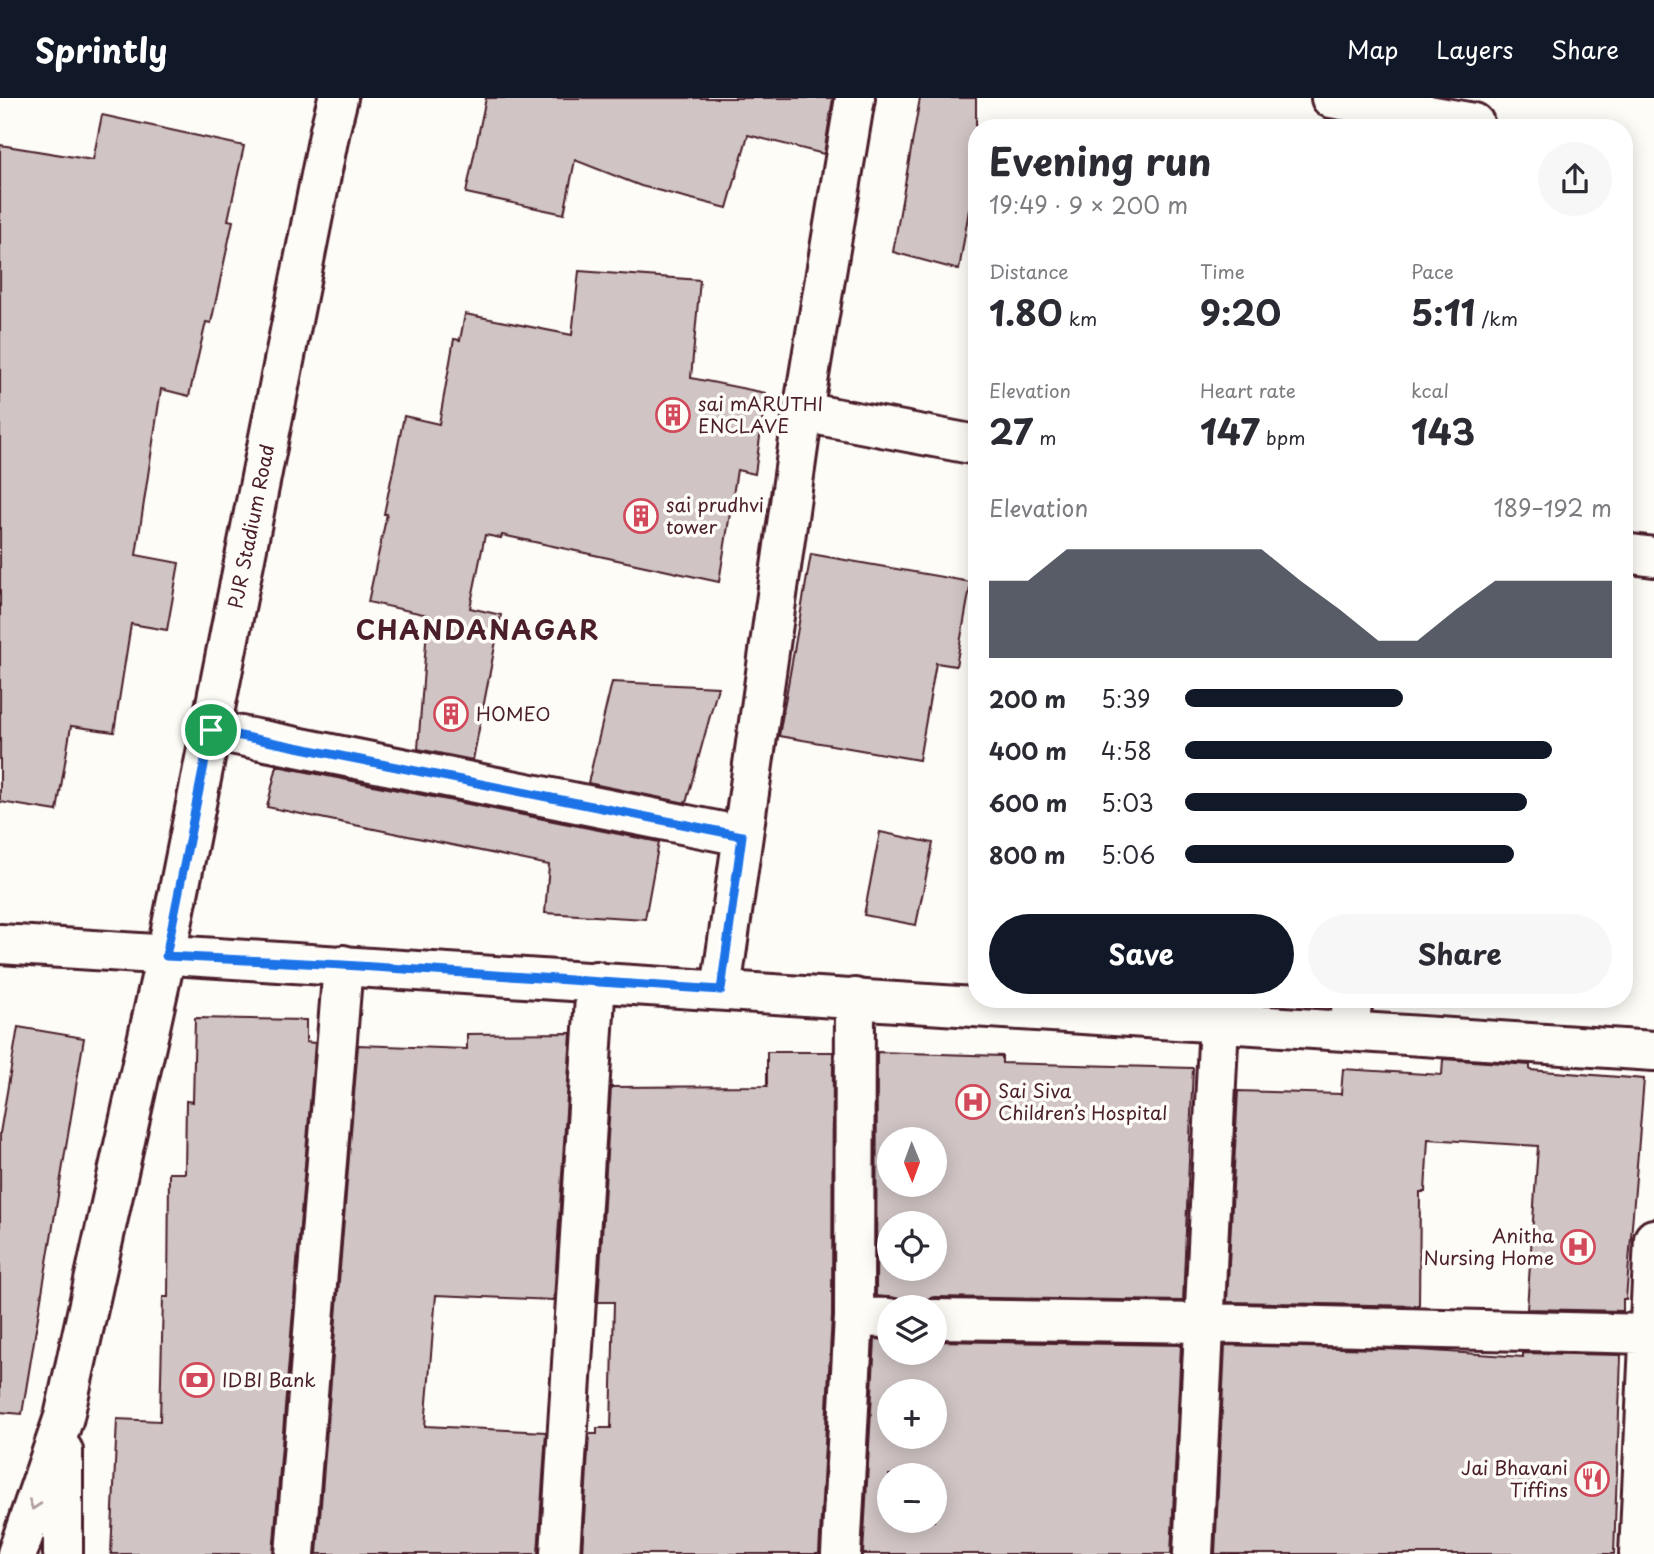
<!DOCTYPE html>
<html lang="en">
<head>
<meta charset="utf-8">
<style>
  body { margin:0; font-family:"Playpen Sans",sans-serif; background:#f7f7f7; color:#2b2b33; height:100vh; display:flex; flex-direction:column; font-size:26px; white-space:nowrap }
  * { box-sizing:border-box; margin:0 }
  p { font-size:23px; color:#7c7c81 }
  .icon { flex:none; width:38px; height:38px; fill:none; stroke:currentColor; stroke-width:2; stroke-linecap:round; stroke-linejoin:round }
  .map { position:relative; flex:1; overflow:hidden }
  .details { position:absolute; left:968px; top:21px; width:665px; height:889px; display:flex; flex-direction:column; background:#fff; border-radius:28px; box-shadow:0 4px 18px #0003 }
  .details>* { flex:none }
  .needle { width:46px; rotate:179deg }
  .buttons { position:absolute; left:877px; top:1029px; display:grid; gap:14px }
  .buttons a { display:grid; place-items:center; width:70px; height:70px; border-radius:50%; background:#fff; box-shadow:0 4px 18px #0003; font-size:35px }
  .pin { position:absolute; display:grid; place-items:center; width:60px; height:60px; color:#fff; margin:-30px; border:4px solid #fff; border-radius:50%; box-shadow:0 2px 7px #0007 }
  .round { display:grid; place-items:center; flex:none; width:74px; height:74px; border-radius:37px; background:#f7f7f7 }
  .overview { display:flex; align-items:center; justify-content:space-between; height:119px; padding:0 21px }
  h1 { font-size:38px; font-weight:700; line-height:52px }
  .stats { display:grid; grid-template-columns:repeat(3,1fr); gap:10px; height:119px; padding:7px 21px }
  .stats div { display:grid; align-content:center }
  .stats b { font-size:35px; font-weight:700 }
  .stats small { font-size:19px; font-weight:400 }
  .stats p { font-size:19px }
  .chart { height:196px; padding:14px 21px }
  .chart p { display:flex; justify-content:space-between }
  .chart svg { width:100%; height:126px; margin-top:7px; fill:#111827; opacity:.7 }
  .button { display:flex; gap:14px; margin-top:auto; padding:14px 21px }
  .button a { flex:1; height:80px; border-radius:42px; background:#111827; color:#fff; font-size:28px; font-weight:700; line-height:80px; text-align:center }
  .button a+a { background:#f7f7f7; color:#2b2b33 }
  ul { padding:0 21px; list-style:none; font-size:23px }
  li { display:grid; grid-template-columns:112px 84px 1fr; align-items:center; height:52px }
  li i { height:18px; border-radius:9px; background:#111827 }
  header { display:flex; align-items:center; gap:42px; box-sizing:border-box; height:98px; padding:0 35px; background:#111827; color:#fff }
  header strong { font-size:33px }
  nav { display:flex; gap:38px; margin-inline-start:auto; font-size:24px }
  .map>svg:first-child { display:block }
  .building { fill:#d0c5c4; stroke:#4a1f2b; stroke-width:2; fill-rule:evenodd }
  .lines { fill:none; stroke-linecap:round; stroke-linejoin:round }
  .minor-casing { stroke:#4a1f2b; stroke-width:44 }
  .tertiary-casing { stroke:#4a1f2b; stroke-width:44 }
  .minor { stroke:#fdfcf7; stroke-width:38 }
  .tertiary { stroke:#fdfcf7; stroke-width:38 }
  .oneway { stroke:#ac999b }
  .route-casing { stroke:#fff; stroke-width:14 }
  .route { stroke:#1a73e8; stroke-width:9 }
  .labels { text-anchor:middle; stroke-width:7; stroke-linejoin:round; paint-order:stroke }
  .poi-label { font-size:19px; fill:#4a1f2b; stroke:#fdfcf7; text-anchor:start }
  .street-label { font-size:19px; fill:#4a1f2b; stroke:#fdfcf7 }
  .district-label { font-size:26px; font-weight:bold; letter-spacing:2px; fill:#4a1f2b; stroke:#fdfcf7 }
</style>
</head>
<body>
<header>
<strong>Sprintly</strong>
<nav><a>Map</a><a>Layers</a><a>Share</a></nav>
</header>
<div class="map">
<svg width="1654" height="1456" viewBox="0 0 1654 1456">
  <rect width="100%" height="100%" fill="#fdfcf7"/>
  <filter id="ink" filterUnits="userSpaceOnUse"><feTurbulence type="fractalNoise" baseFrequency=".0143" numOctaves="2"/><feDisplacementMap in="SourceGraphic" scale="14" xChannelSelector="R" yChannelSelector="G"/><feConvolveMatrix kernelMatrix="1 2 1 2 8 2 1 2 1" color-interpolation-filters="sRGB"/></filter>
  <g filter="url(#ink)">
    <!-- building -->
    <path class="building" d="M486,0H833L824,56L748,37L727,110L641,88L575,62L564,116L466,95Z
      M920,0H976V113L969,112L959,172L893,154Z
      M102,17L244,48L228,122L233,123L211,225L206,224L189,298L161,291L136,457L179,465L167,532L131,526L114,634L71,628L57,713L0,704V47L93,62Z
      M579,173L700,182L691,280L766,295L755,376L737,372L719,484L502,437L501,440L485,437L470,510L501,517L473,662L418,651L428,517L368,504L387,416H384L404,318L439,326L454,241L460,242L465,216L572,237Z
      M811,456L971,484L956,568L936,565L919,662L779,638Z
      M612,584L718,589L686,705L588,685Z
      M277,668L659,744L645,821L545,815L549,767L267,709Z
      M880,734L933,745L916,827L864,817Z
      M195,920L306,922V944L315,945L273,1456H111L117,1321L160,1323L163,1199H168L169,1075H185L186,1003L193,1004Z
      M18,929L84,940L22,1316L0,1314V1035Z
      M571,935L554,1202L436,1197L425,1328L546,1334L538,1456H317L358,947L467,951V936Z
      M767,954H833L832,1218L819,1456H582L589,1336H597V1330H611L614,1204H598L611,989L767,988Z
      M877,954L1002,958V965L1193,970L1183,1203L934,1199L924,1202L916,1209H908L900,1201L876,1198ZM889,1041H934V1087H889ZM889,1125H934V1171H889Z
      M1443,961L1530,967V972L1644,981L1626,1201H1623V1213L1527,1211L1538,1048L1428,1041L1425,1094H1420L1419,1208L1227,1204L1238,993L1341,996L1343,971L1442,977Z
      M875,1241L889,1242V1255H934V1243L1181,1247L1171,1456H863ZM889,1293H934V1339H889ZM889,1377H934V1423H889Z
      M1225,1247L1418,1252L1523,1259V1255L1621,1257L1614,1456H1215Z"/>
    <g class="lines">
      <!-- minor casing -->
      <g class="minor-casing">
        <path id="minor" d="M1331,0L1474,25
          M803,314L976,347
          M1624,455L1654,459
          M211,632L742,738
          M721,892L803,314L855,0
          M1348,933L1353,901
          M854,1219L889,1220
          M934,1221L1203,1225L1649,1236
          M295,1456L343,867
          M560,1456L596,883
          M841,1456L854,1219L855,900
          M1193,1456L1219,924
          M1639,1456L1654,1141"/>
      </g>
      <!-- tertiary casing -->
      <g class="tertiary-casing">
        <g id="tertiary">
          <path d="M0,846L1654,953"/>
          <path id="s1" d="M17,1456L64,1319L166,857L330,32L338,0"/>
          <path d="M63,1456V1353"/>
        </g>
      </g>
      <!-- minor -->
      <use href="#minor" class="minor"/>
      <!-- tertiary -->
      <use href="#tertiary" class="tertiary"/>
    </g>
    <!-- one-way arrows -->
    <defs><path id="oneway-chevron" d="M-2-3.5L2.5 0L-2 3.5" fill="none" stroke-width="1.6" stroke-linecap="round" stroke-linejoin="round" transform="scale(1.75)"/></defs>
    <use class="oneway" href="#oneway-chevron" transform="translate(34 1407) rotate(109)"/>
  </g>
  <g class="lines" filter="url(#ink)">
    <!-- route casing -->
    <g class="route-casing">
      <path id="route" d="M211,632L742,738L721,892L343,867L166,858Z"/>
    </g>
    <!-- route -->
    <use href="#route" class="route"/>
  </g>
  <!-- icons -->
  <defs>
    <g id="building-ring" transform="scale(1.75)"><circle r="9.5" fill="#fdfcf7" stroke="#d1495b" stroke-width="1.5"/><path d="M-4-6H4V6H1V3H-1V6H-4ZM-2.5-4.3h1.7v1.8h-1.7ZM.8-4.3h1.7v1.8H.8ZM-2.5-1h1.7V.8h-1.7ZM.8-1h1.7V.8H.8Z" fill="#d1495b"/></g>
    <g id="hospital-ring" transform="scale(1.75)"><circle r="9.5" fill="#fdfcf7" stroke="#d1495b" stroke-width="1.5"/><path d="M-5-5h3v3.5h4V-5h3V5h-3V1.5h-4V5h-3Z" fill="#d1495b"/></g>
    <g id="bank-ring" transform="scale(1.75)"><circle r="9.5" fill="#fdfcf7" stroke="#d1495b" stroke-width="1.5"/><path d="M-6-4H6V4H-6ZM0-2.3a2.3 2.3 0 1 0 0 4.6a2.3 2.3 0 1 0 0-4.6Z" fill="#d1495b"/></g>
    <g id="restaurant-ring" transform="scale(1.75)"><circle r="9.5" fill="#fdfcf7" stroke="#d1495b" stroke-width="1.5"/><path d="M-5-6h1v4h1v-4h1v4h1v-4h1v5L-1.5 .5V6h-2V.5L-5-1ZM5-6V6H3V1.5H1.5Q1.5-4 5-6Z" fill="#d1495b"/></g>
  </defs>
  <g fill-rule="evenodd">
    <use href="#building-ring" x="673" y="317"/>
    <use href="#building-ring" x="641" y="418"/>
    <use href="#building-ring" x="451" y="616"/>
    <use href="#hospital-ring" x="973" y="1004"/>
    <use href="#hospital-ring" x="1578" y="1149"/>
    <use href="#bank-ring" x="197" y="1282"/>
    <use href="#restaurant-ring" x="1592" y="1381"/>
  </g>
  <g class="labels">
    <!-- poi labels -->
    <g class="poi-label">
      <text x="698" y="313">sai mARUTHI<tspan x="698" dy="22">ENCLAVE</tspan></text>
      <text x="666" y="414">sai prudhvi<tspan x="666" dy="22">tower</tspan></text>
      <text x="476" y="623">HOMEO</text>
      <text x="998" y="1000">Sai Siva<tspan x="998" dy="22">Children’s Hospital</tspan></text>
      <text x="1554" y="1145" text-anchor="end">Anitha<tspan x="1554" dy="22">Nursing Home</tspan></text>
      <text x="222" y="1289">IDBI Bank</text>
      <text x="1568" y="1377" text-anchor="end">Jai Bhavani<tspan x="1568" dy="22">Tiffins</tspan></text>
    </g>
    <!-- street labels -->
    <g class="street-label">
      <text dy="7" stroke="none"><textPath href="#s1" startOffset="1055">PJR Stadium Road</textPath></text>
    </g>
    <!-- district labels -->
    <g class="district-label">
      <text x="478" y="542">CHANDANAGAR</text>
    </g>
  </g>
</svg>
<div class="buttons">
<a><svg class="needle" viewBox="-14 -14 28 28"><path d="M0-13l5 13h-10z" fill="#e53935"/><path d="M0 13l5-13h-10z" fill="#7c7c81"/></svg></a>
<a><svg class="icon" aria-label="locate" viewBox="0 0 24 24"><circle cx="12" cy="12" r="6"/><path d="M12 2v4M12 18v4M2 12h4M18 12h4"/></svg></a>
<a><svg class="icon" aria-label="layers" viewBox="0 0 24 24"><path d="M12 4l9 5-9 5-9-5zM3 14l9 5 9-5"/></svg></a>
<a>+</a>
<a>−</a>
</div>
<div class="pin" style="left:211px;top:632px;background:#1e9e55"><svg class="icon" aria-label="arrive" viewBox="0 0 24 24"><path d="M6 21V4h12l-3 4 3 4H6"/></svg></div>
<section class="details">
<div class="overview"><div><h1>Evening run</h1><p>19:49 · 9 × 200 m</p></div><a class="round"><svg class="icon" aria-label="share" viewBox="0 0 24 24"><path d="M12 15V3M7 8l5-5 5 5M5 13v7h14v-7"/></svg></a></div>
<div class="stats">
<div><p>Distance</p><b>1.80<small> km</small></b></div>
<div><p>Time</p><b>9:20</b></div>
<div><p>Pace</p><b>5:11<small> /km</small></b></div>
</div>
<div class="stats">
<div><p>Elevation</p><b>27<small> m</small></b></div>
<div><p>Heart rate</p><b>147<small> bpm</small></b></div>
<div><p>kcal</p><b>143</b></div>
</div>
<div class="chart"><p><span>Elevation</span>189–192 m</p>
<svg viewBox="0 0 160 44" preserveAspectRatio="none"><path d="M0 44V17L10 17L20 6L30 6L40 6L50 6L60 6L70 6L80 17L90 27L100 38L110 38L120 27L130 17L140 17L150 17L160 17V44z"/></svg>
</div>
<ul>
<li><b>200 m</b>5:39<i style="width:51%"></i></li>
<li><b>400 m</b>4:58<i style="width:86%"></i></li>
<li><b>600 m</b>5:03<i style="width:80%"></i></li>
<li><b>800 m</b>5:06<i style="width:77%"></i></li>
</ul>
<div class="button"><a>Save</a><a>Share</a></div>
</section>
</div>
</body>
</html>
